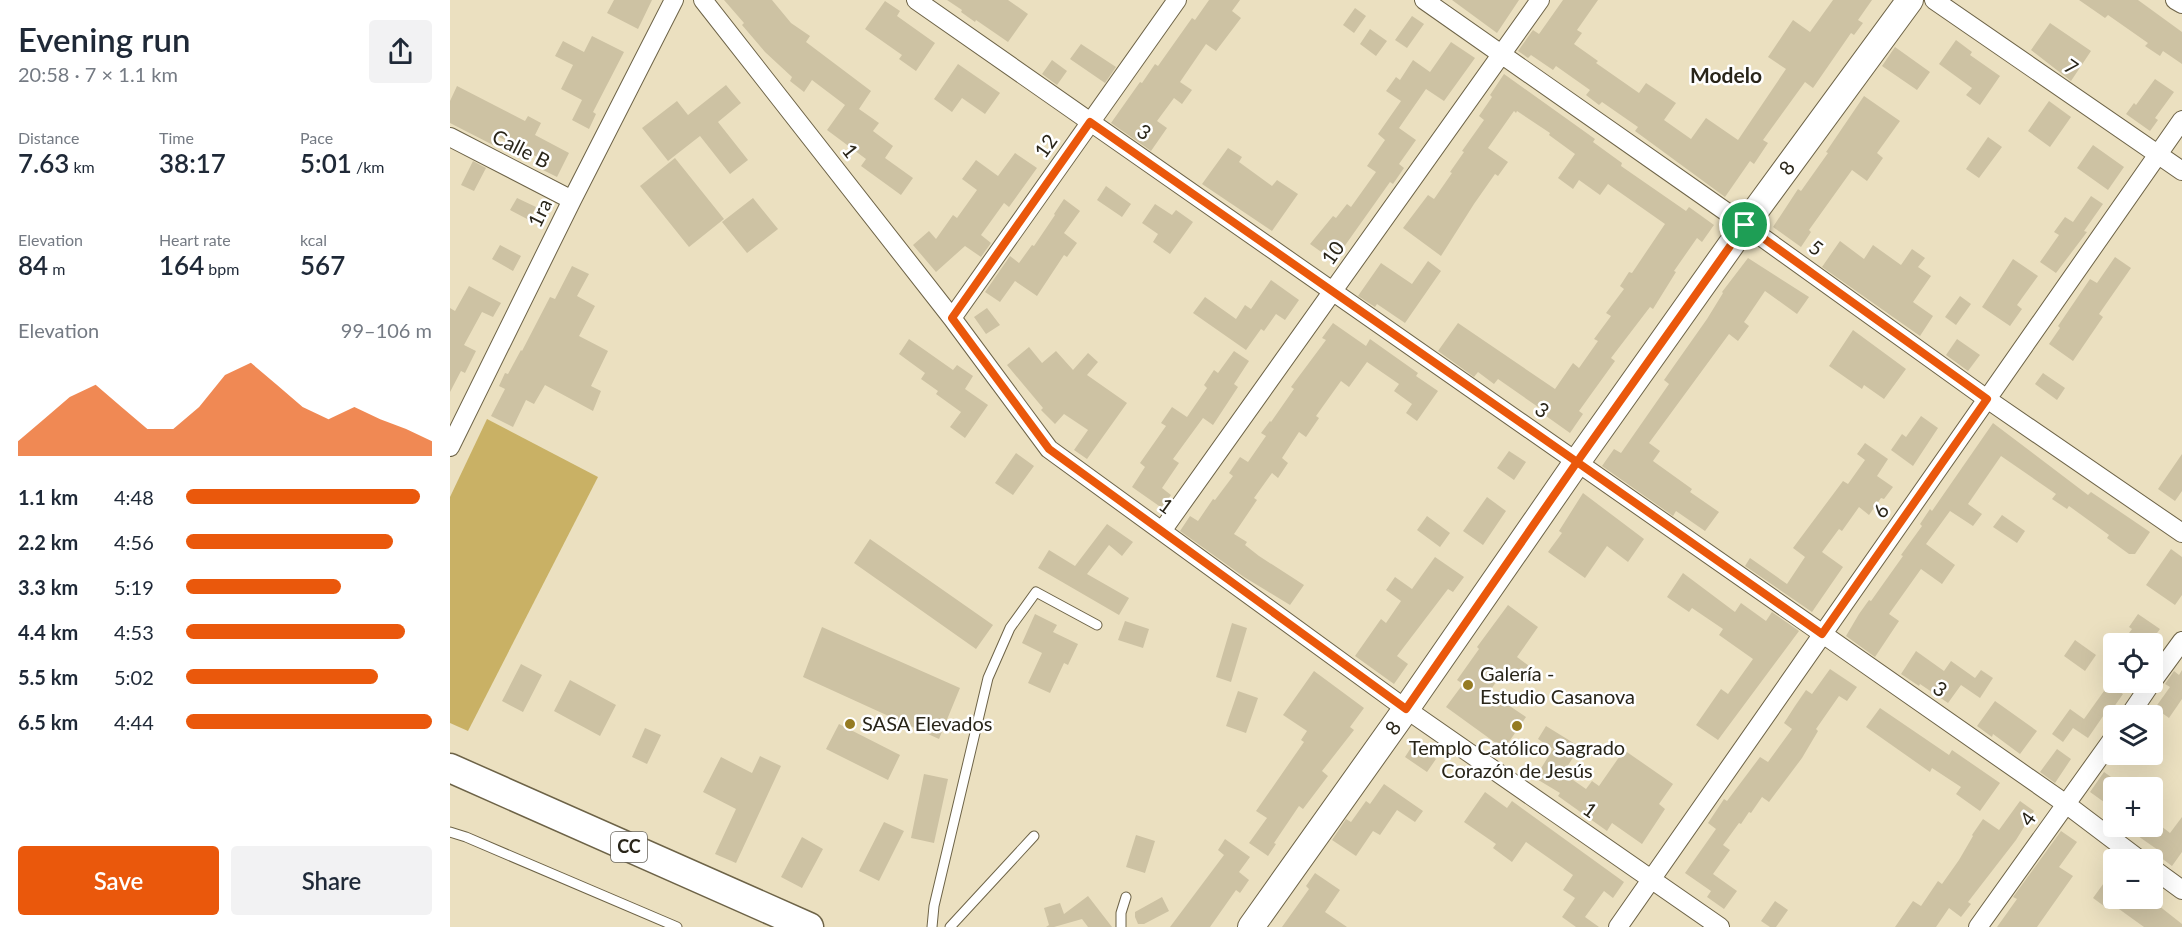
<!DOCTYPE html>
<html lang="en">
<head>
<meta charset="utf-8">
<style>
  body { margin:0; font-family:Lato,sans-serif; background:#f2f2f3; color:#1f2937; height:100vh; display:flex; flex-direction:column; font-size:22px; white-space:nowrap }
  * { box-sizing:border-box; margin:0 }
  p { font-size:20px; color:#747a83 }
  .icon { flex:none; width:33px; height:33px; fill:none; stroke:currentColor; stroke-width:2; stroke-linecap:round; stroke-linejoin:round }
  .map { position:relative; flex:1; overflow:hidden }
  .sheet { display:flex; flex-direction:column; background:#fff; width:450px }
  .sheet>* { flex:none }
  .tools { position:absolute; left:1653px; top:633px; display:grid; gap:12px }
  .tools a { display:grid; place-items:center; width:60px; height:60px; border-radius:6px; background:#fff; box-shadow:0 6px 24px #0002; font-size:30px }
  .pin { position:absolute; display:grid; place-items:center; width:51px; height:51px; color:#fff; margin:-26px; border:3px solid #fff; border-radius:50%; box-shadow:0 2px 6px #0007 }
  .round { display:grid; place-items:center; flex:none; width:63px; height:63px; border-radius:6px; background:#f2f2f3 }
  .overview { display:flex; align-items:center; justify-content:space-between; height:102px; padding:0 18px }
  h1 { font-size:33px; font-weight:600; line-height:45px }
  .metrics { display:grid; grid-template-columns:repeat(3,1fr); gap:9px; height:102px; padding:6px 18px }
  .metrics div { display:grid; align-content:center }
  .metrics b { font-size:26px; font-weight:600 }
  .metrics small { font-size:16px; font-weight:400 }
  .metrics p { font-size:16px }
  .chart { height:168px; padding:12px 18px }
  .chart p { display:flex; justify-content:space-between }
  .chart svg { width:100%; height:108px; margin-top:6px; fill:#ea580c; opacity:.7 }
  .primary-button { display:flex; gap:12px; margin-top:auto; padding:12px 18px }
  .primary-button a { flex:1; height:69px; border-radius:6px; background:#ea580c; color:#fff; font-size:24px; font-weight:600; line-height:69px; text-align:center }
  .primary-button a+a { background:#f2f2f3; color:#1f2937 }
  ul { padding:0 18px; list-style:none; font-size:20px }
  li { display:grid; grid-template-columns:96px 72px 1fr; align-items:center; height:45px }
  li i { height:15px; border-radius:8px; background:#ea580c }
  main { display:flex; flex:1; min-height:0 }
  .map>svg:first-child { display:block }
  .green { fill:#c9b165 }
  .building { fill:#cdc2a3 }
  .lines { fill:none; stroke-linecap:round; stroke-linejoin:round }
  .lane-casing { stroke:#6d6347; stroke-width:11 }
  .street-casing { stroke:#6d6347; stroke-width:20 }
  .secondary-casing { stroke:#6d6347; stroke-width:28 }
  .primary-casing { stroke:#6d6347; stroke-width:31 }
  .lane { stroke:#fff; stroke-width:9 }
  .street { stroke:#fff; stroke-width:18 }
  .secondary { stroke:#fff; stroke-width:26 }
  .primary { stroke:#fff; stroke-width:28 }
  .route-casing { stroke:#fff; stroke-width:12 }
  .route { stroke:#ea580c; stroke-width:8 }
  .poi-dot { fill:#957b23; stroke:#fff; stroke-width:2 }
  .labels { text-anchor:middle; stroke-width:5; stroke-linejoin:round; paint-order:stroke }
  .shield { fill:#fff; stroke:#69665e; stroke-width:1.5 }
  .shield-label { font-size:18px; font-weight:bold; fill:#292519 }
  .street-label { font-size:20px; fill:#292519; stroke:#fff }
  .poi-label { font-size:20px; fill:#292519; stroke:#fff; text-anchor:start }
  .neighbourhood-label { font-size:21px; font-weight:bold; fill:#292519; stroke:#fff }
</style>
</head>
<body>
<main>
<section class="sheet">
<div class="overview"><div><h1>Evening run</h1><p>20:58 · 7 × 1.1 km</p></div><a class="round"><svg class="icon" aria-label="share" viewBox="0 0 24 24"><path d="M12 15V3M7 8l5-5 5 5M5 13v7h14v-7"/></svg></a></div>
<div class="metrics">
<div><p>Distance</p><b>7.63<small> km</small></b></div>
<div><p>Time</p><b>38:17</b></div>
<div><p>Pace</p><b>5:01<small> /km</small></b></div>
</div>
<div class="metrics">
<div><p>Elevation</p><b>84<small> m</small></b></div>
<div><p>Heart rate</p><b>164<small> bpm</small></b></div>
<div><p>kcal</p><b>567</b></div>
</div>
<div class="chart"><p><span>Elevation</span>99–106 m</p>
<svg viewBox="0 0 160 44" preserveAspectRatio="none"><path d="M0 44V38L10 29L20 20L30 15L40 24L50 33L60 33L70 24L80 11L90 6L100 15L110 24L120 29L130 24L140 29L150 33L160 38V44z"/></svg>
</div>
<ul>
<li><b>1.1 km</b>4:48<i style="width:95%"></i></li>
<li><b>2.2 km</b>4:56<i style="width:84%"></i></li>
<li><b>3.3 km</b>5:19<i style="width:63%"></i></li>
<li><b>4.4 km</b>4:53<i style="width:89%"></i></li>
<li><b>5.5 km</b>5:02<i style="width:78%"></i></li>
<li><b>6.5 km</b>4:44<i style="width:100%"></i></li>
</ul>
<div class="primary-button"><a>Save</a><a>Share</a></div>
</section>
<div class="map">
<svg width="1732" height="927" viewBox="0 0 1732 927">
  <rect width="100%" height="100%" fill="#ebe0c0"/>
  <!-- green -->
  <path class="green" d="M37,419L148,477L18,731L0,723V497Z"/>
  <!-- building -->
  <path class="building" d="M164,0H202L188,29L157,13Z
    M274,0H322L341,23L360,36L356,42L421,91L409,109L429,123L423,131L443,146L435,158L463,178L451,195L411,166L416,159L377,130L395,105L362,80L354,92L340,81L342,77L315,52L292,25L294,23Z
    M497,0H558L578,14L558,42L526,20L525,22L511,12L512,10Z
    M759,0H790L782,11L791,18L766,51L756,44L730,82L742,90L732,104L724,98L707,121L717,128L701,151L661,123L690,82L692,83L705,64L708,66L742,18L745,20Z
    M1002,0H1069L1047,33Z
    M1113,0H1148L1127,30L1132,33L1124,44L1148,61L1146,63L1189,93L1196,83L1226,103L1214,120L1241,139L1256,118L1288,140L1336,69L1318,57L1343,20L1360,32L1383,0H1422L1408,20L1413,23L1404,35L1401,33L1363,88L1355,82L1313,140L1318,143L1304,164L1300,161L1275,197L1185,131L1188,127L1152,102L1149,105L1136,95L1140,90L1106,66L1103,70L1081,55L1078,58L1068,51L1083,30L1089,34Z
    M1629,0H1688L1732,32V64L1713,51L1710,56L1695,46L1698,43L1658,15L1655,18Z
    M435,1L450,11L447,16L485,43L466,71L449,59L452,55L415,29Z
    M905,8L916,16L904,33L893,25Z
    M962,16L974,24L957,48L945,40Z
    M1600,23L1641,51L1621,81L1581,50Z
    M920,29L937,41L926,56L910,44Z
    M142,36L174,52L143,112L146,114L139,129L122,120L132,100L111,89L123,65L105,56L113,41L134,52Z
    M1506,40L1522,52L1520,55L1550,76L1530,105L1516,95L1522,88L1489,64Z
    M1001,42L1025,58L994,101L976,89L949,128L966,140L949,164L954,168L943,184L940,182L884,261L860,244L883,216L886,218L897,204L901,207L926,172L917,166L935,140L928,134L951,101L936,91L946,77L950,80L963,60L980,72Z
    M631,44L666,67L655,83L620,59Z
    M1445,47L1480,72L1467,90L1432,66Z
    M602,60L617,71L607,85L592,74Z
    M508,64L550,93L535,114L512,98L502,112L484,99Z
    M1054,74L1145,139L1143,142L1172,163L1171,166L1236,211L1239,207L1264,225L1252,242L1247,238L1224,271L1226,272L1203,309L1200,307L1161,358L1165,361L1129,411L1133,414L1120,433L1089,411L1091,409L1048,379L1044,384L1028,372L1024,377L988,351L1008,323L1105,389L1123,363L1129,368L1148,341L1144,339L1161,316L1156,313L1174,289L1170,286L1179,272L1182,273L1215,224L1158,184L1150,195L1129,180L1123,189L1108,178L1125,154L1099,135L1100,133L1067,111L1066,113L1064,111L1038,148L1058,162L1048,176L1045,174L1024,204L991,256L953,228L978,195L984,199L1002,173L1000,172L1014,152L1012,151L1034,120L1029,116L1042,97L1040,95Z
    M1705,79L1724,92L1705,118L1708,120L1700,131L1676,114L1684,103L1686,105Z
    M276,85L291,103L268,122L298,160L280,174L250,136L218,161L192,128L227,101L238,115Z
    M7,86L75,121L78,116L91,123L85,135L119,153L107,177L93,170L97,162L47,136L43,145L0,123V101Z
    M1414,96L1450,121L1427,153L1433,158L1417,181L1402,170L1359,230L1361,232L1351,247L1323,227L1348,189L1351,191L1378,153L1376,152Z
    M1599,101L1621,117L1600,147L1578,131Z
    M1538,137L1552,147L1529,178L1516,169Z
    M1643,145L1674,167L1658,190L1627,168Z
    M778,148L792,157L789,162L822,186L827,180L848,194L822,231L752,184Z
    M565,153L587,168L559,207L554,203L531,235L541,243L531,257L515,246L486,272L463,245L479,231L486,239L503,215L507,218L527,190L512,179L526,160L548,176Z
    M225,158L274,219L239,247L190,186Z
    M23,161L36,168L24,191L11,185Z
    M656,186L681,204L672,217L647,200Z
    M1641,196L1653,204L1634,231L1637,232L1606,273L1590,262L1609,235L1604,232L1615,217L1623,222Z
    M67,198L86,207L79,220L60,210Z
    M303,198L328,229L297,253L272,222Z
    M614,199L630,211L614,233L627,243L617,257L614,255L587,296L565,281L550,302L535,292L560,256L569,263L582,245L584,246L605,215L604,214Z
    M705,204L722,215L726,210L743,222L720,254L703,242L708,234L692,223Z
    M1390,241L1414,259L1423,245L1451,265L1462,249L1475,258L1468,267L1481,276L1463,302L1483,316L1470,336L1372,267Z
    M50,245L71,256L63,271L42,259Z
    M1665,257L1681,268L1649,314L1653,317L1623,361L1599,344L1610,328L1608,326L1640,279L1647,283Z
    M1298,258L1359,297L1347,314L1315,291L1294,322L1299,326L1288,341L1279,334L1199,443L1210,451L1203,461L1242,489L1240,492L1269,512L1255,531L1226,511L1223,516L1152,466L1164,449L1171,453L1219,384L1214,380L1257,319L1273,293L1272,292Z
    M1563,259L1588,276L1567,305L1572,309L1560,326L1532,307Z
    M978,261L991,271L955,323L927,304L925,307L908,296L931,263L962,284Z
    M122,266L139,274L127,296L145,306L129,336L158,351L141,386L151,391L143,411L95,385L84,404L76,400L63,427L41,416L55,389L49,386L55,373L58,374L71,350L72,351L100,297L105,299Z
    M821,280L849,300L835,320L826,314L814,331L811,329L796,350L743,313L755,297L786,319L795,305L801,309Z
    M19,286L51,303L43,317L32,312L14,345L26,351L15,373L11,371L0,392V308L5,311Z
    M1510,296L1521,304L1506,325L1495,317Z
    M537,308L550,325L536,334L524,317Z
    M883,323L916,346L920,339L968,373L966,376L988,391L967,421L956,413L962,404L944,391L949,384L917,362L899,387L891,381L866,416L869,418L856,437L849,432L832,458L838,463L828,478L822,473L804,498L807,500L784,534L797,542L795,545L809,556L854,585L840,605L794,577L730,531L740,516L748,521L763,499L765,500L783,476L779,473L790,457L798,462L816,436L811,433L820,421L821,422L844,389L841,387L876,340L872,338Z
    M1403,330L1456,369L1434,399L1414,385L1412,389L1379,366Z
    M459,339L503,370L507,365L523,376L515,389L538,405L515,438L500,427L511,412L486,394L488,391L471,379L475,373L449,354Z
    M1507,339L1530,355L1518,371L1496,355Z
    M579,347L592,363L606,351L623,370L638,353L648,362L637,375L677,403L637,459L624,450L638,430L614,414L605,424L591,410L593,408L557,365Z
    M784,351L799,361L784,384L788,387L763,425L753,418L723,459L729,463L712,488L721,495L712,508L682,487L695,467L690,463L716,426L711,423L722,407L737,417L757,388L754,385L764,370L768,373Z
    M1593,373L1615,388L1607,400L1585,384Z
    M1471,416L1488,428L1463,466L1441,450L1452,434L1456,437Z
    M1543,423L1638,495L1641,492L1700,532L1685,554H1679L1657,538L1659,535L1619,506L1617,509L1602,499L1606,494L1551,456L1518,504L1532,514L1523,526L1500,511L1476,544L1505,565L1492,584L1471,569L1439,614L1449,621L1425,657L1396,636L1409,614L1419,600L1421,601L1453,556L1451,555L1472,526L1470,524L1480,509L1482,511Z
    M1415,443L1438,459L1427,476L1443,487L1434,499L1431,498L1419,515L1409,507L1392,531L1389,529L1372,552L1393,567L1362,612L1295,566L1300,558L1337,584L1355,557L1343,548L1393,481L1398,484L1415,460L1407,454Z
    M1059,451L1076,462L1064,480L1047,468Z
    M566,453L584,466L563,495L545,483Z
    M1732,454V491L1725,501L1708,489Z
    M1133,493L1194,539L1178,562L1157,546L1135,578L1098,552L1112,533L1109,531Z
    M1037,497L1056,511L1033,545L1013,531Z
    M1552,515L1575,531L1567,543L1543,527Z
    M977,516L1000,533L990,547L967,530Z
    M657,524L683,542L672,556L659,545L637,574L679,598L669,615L588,568L599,550L625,566Z
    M420,539L543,625L526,649L404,563Z
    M1721,549L1732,557V595L1725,605L1696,585Z
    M985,557L1014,577L1003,592L998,589L947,656L958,664L944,684L905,656L931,619L936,623L951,601L936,590L945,577L962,589Z
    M1233,573L1285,612L1291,603L1316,621L1322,612L1349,631L1268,740L1246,725L1271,689L1278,694L1303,659L1269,635L1273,629L1242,608L1239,612L1217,597Z
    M1058,605L1088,627L1067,657L1086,671L1078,682L1056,668L1039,692L1076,717L1054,749L996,707L1013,684L1007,680L1029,649L1027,647Z
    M585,614L607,625L603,632L628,644L618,665L614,663L600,693L578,683L592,653L572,643Z
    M1688,614L1710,629L1699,644H1671L1682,629L1679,627Z
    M675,621L699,629L693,648L668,640Z
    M782,623L797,628L781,682L766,677Z
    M372,627L510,688L489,739L353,677Z
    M1625,640L1646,655L1635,671L1614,656Z
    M1466,651L1494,671L1501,661L1525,678L1531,670L1543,678L1530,698L1511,685L1498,703L1470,684L1469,686L1451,674Z
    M71,664L92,675L73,712L52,701Z
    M1380,669L1407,687L1397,701L1389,696L1366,729L1368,731L1352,758L1319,802L1312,797L1301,813L1299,812L1291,824L1289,823L1273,845L1280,850L1263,874L1287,891L1274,909L1257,897L1261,891L1235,873L1266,829L1258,823L1274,799L1277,801L1310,757L1318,762L1342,729L1334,723L1345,706L1356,690L1362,694Z
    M1732,670V699L1719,718L1705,708L1720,687L1715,684L1724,671L1729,675Z
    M864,671L914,708L900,727L904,730L872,771L878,776L853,809L849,806L824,843L826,844L818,856L799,843L817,818L806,811L854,742L851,740L857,731L833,715Z
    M120,680L166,705L150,736L104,711Z
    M1659,684L1673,694L1661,711L1658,709L1638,738L1623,728L1613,742L1602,734L1620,709L1634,719Z
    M788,691L808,698L796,733L776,726Z
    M1545,701L1587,731L1570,754L1543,734L1542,737L1527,726Z
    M1430,708L1499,755L1502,750L1550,783L1530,811L1506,794L1511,787L1482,768L1480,772L1416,727Z
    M389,724L450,755L438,780L376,749Z
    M1096,726L1130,747L1113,773L1136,789L1142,781L1149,786L1174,750L1223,784L1209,804L1215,809L1192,844L1162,823L1157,831L1108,796L1110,793L1085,778L1103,749L1088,739Z
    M195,728L211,735L197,764L182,757Z
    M964,743L986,759L977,772L955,757Z
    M1607,749L1621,759L1605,783L1590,772Z
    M310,756L331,766L286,863L265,854L286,809L253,792L271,757L302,773Z
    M1654,772L1668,782L1654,802L1640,792Z
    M474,774L498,779L484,843L461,838Z
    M934,784L973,811L965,822L947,810L930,835L923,831L906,856L882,840L896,819L901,822L916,801L920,804Z
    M1035,792L1057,808L1062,801L1174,882L1163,898L1154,891L1135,917L1149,927H1126L1112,917L1125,898L1113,890L1123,875L1076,842L1062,862L1043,848L1046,844L1014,822Z
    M1570,801L1584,811L1566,840L1518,902L1521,904L1511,917L1499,908L1486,927H1445L1463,901L1471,906L1488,881L1492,884L1509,860L1523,836L1522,835L1533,819L1549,830Z
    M1732,817V852L1722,866L1706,854L1708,850L1688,836L1694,826H1711L1720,833Z
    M434,822L454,831L429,881L409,871Z
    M1611,831L1627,842L1609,867L1623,876L1587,927H1547L1567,899L1563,897Z
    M686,835L705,841L695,873L676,867Z
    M352,837L373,849L352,888L331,877Z
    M775,839L800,857L789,872L799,880L790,893L786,890L760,927H720L774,855L768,850Z
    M1664,869V898H1699L1732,924V927H1694L1662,904L1658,909L1643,898Z
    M865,873L890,890L875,912L897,927H832L859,889L856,886Z
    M638,896L662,927H638L632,919L604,927H596L599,925L594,908L610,903L614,914Z
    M712,897L719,911L694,924H688L685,917V912Z
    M1325,901L1338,910L1326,927H1320L1311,921Z"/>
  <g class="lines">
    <!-- lane casing -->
    <g class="lane-casing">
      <path id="lane" d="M0,832L16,837L227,927
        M482,927L484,906L538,678L560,628L586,592L647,625
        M500,927L584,836
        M671,927V913L676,897"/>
    </g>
    <!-- street casing -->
    <g class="street-casing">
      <path id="street" d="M253,0L502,318L599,449L956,709L1270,927
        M466,0L1616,804L1690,860
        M974,0L1295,225L1537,399L1732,533
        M1484,0L1732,171
        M1725,0L1732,4
        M0,137L122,200
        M502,318L727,0
        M0,447L122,200L224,0
        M712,531L1090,0
        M1702,682L1732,641
        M1679,716L1702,682
        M1702,868L1732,890
        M1168,927L1732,120
        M1528,927L1664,737"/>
    </g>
    <!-- secondary casing -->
    <g class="secondary-casing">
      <path id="secondary" d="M801,927L956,709L1127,462L1295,225L1460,0"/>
    </g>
    <!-- primary casing -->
    <g class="primary-casing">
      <path id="primary" d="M0,768L359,927"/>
    </g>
    <!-- lane -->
    <use href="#lane" class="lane"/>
    <!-- street -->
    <use href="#street" class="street"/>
    <!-- secondary -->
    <use href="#secondary" class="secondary"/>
    <!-- primary -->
    <use href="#primary" class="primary"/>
  </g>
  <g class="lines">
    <!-- route casing -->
    <g class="route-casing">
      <path id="route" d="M1295,225L1127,462L640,122L502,318L599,449L956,709L1127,462L1372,634L1537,399L1295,225"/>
    </g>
    <!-- route -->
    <use href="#route" class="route"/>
  </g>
  <!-- markers -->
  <g class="poi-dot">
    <circle cx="1018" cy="685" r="6"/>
    <circle cx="400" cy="724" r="6"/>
    <circle cx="1067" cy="726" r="6"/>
  </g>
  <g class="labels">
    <!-- shield labels -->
    <rect class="shield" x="161" y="832" width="36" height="30" rx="4.5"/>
    <g class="shield-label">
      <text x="179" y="853">CC</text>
    </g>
    <!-- street labels -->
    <g class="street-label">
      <text transform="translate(1621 67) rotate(35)" y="7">7</text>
      <text transform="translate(694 132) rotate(35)" y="7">3</text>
      <text transform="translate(596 146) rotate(-55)" y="7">12</text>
      <text transform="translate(71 149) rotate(27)" y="7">Calle B</text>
      <text transform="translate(400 151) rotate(52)" y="7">1</text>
      <text transform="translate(1337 168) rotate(-54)" y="7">8</text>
      <text transform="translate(90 213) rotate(-64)" y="7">1ra</text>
      <text transform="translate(1366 248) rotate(36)" y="7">5</text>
      <text transform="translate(883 253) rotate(-55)" y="7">10</text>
      <text transform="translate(1092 410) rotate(35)" y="7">3</text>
      <text transform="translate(716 506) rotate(36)" y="7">1</text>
      <text transform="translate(1431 511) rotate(-55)" y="7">6</text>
      <text transform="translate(1490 689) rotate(35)" y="7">3</text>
      <text transform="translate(943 728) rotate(-55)" y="7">8</text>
      <text transform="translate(1140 810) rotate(35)" y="7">1</text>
      <text transform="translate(1578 819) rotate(-54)" y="7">4</text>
    </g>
    <!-- poi labels -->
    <g class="poi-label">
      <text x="1030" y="681">Galería -<tspan x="1030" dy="23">Estudio Casanova</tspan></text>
      <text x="412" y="731">SASA Elevados</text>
      <text x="1067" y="755" text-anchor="middle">Templo Católico Sagrado<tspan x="1067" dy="23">Corazón de Jesús</tspan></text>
    </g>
    <!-- neighbourhood labels -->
    <g class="neighbourhood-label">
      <text x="1276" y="83">Modelo</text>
    </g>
  </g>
</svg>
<div class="tools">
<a><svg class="icon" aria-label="locate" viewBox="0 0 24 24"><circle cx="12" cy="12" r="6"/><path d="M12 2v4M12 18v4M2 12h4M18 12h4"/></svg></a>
<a><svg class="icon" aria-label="layers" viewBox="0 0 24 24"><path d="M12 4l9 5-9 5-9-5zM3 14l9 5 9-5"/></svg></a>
<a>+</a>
<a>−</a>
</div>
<div class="pin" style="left:1295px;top:225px;background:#1e9e55"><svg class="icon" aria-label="arrive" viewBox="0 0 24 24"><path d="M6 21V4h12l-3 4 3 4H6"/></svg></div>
</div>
</main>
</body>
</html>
